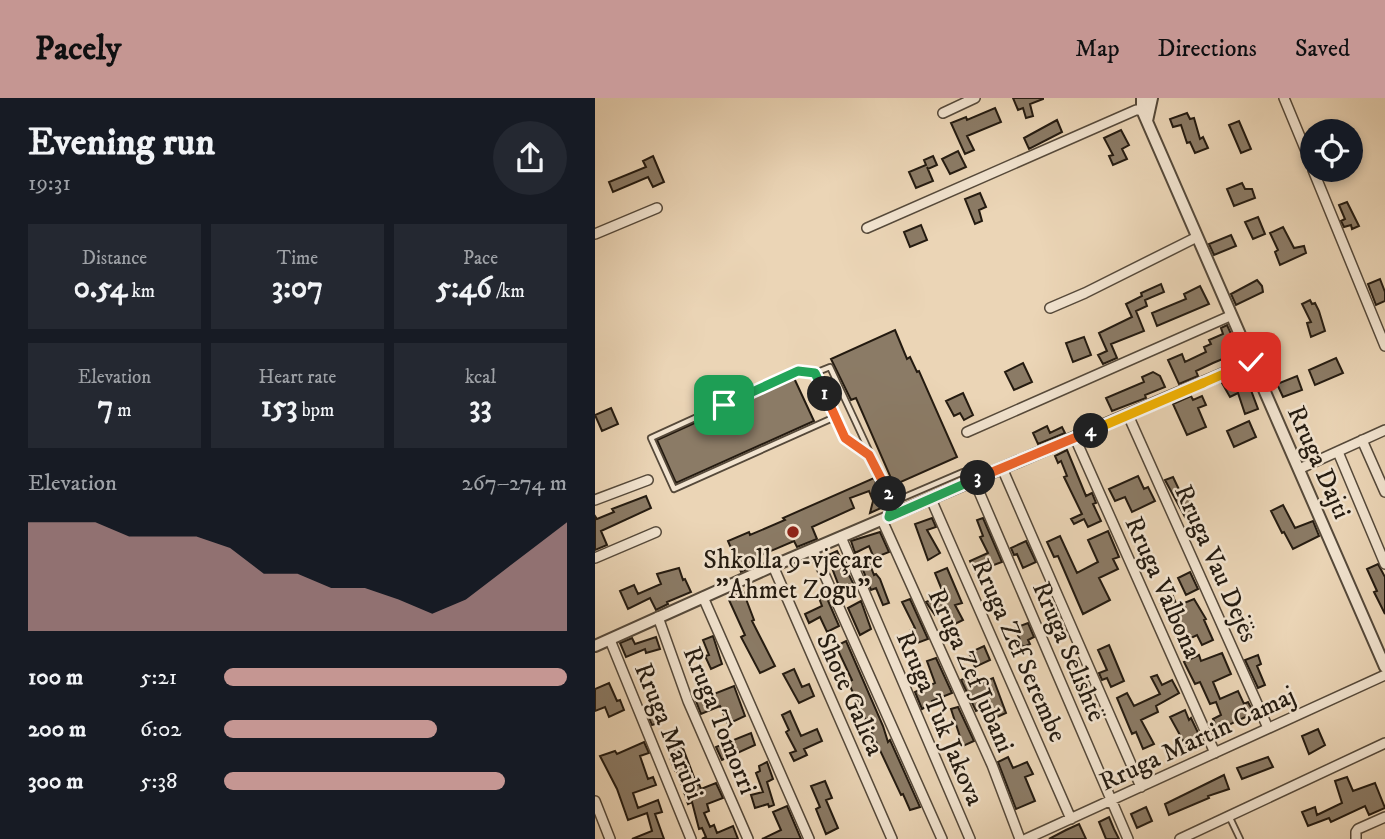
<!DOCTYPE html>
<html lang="en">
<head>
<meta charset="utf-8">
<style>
  body { margin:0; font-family:"IM FELL DW Pica",serif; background:#242831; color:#f1f3f6; height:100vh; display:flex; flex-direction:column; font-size:26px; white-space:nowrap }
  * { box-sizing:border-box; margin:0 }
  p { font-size:23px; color:#9ea1a6 }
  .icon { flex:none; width:38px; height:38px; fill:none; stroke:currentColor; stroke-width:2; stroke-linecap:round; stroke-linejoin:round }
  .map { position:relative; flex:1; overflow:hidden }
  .sheet { display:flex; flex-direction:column; background:#171b24; width:595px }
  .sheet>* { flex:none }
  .tools { position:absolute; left:705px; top:21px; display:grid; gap:14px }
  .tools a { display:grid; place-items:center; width:63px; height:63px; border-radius:50%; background:#171b24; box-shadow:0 4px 10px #0003; font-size:35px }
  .pin { position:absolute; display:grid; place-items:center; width:60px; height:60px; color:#fff; margin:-30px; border-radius:14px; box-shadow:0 4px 10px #0006 }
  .km { position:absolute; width:35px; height:35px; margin:-18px; border-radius:50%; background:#222; color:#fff; font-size:19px; line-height:35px; text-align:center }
  .round { display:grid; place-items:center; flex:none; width:74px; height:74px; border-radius:37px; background:#242831 }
  .overview { display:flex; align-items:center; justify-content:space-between; height:119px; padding:0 28px }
  h1 { font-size:38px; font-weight:800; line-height:52px }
  .figures { display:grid; grid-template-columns:repeat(3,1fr); gap:10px; height:119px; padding:7px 28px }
  .figures div { display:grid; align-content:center; border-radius:0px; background:#242831; text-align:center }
  .figures b { font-size:30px; font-weight:800 }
  .figures small { font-size:19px; font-weight:400 }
  .figures p { font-size:19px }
  .chart { height:196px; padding:14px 28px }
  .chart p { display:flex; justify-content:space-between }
  .chart svg { width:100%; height:126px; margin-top:7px; fill:#c59692; opacity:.7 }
  ul { padding:0 28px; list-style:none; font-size:23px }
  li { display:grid; grid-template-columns:112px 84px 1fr; align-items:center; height:52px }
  li i { height:18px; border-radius:9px; background:#c59692 }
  header { display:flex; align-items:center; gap:42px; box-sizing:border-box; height:98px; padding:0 35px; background:#c59692; color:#111 }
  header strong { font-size:33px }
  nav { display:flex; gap:38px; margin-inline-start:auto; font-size:24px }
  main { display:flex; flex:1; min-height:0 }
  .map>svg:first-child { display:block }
  .building { fill:#8b7b66; stroke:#231a10; stroke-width:2 }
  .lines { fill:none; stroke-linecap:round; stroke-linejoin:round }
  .service-casing { stroke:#55493a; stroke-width:8 }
  .minor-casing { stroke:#55493a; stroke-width:12 }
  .tertiary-casing { stroke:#55493a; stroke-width:14 }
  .service { stroke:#f2e4d0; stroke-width:4.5 }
  .minor { stroke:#f2e4d0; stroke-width:9 }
  .tertiary { stroke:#f2e4d0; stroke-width:10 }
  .split-1-casing { stroke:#fff; stroke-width:14 }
  .split-2-casing { stroke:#fff; stroke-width:14 }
  .split-3-casing { stroke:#fff; stroke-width:14 }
  .split-4-casing { stroke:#fff; stroke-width:14 }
  .split-5-casing { stroke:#fff; stroke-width:14 }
  .split-6-casing { stroke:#fff; stroke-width:14 }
  .split-1 { stroke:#22a559; stroke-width:9 }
  .split-2 { stroke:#f0652b; stroke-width:9 }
  .split-3 { stroke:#22a559; stroke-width:9 }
  .split-4 { stroke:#f0652b; stroke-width:9 }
  .split-5 { stroke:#f5b400; stroke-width:9 }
  .split-6 { stroke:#f5b400; stroke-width:9 }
  .poi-dot { fill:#8f2418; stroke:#f2e4d0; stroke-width:2.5 }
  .labels { text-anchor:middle; stroke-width:5; stroke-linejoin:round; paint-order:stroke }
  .street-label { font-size:26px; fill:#231a10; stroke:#f2e4d0 }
  .poi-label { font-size:26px; fill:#231a10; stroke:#f2e4d0 }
</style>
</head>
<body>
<header>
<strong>Pacely</strong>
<nav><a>Map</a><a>Directions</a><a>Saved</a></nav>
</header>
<main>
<section class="sheet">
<div class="overview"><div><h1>Evening run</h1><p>19:31</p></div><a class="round"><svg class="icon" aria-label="share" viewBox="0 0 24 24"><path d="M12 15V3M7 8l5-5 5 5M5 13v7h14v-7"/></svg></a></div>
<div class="figures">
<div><p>Distance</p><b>0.54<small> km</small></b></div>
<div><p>Time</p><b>3:07</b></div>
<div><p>Pace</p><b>5:46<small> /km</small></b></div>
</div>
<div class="figures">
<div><p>Elevation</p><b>7<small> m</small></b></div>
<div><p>Heart rate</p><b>153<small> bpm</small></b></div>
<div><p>kcal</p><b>33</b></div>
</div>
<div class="chart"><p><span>Elevation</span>267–274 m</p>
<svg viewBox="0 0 160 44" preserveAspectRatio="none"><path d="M0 44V6L10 6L20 6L30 11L40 11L50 11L60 15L70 24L80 24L90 29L100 29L110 33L120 38L130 33L140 24L150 15L160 6V44z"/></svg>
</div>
<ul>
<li><b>100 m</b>5:21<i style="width:100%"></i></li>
<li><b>200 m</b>6:02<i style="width:62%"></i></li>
<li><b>300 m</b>5:38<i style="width:82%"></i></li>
</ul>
</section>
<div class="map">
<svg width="790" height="741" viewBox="0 0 790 741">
  <rect width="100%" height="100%" fill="#ebd5b6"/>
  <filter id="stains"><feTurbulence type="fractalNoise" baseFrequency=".00286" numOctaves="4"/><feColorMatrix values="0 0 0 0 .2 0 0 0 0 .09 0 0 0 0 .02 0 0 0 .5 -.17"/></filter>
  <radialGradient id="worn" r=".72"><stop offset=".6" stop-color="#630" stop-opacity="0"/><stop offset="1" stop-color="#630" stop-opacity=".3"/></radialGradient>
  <!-- building -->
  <path class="building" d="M418,0H448V1L435,6L438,18L431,20L428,10L423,12Z
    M400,10L406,24L372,38L379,52L370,56L356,25L371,19L372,22Z
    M592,15L595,21L599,20L605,41L608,39L613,50L600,55L595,44L592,45L586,27L578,29L575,21Z
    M462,22L467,34L434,51L429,40Z
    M644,23L656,51L646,55L634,27Z
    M526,32L534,47L527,51L532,61L518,67L514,58L518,57L509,40Z
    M363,53L371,69L355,76L347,61Z
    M58,58L69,84L58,89L53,79L18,94L14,84L51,69L48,63Z
    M338,58L342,67L333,71L332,69L338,83L321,90L314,74L331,67L329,62Z
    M647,85L650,91H657L660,100L639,108L632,91Z
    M385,95L391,109L384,112L387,123L380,126L370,101Z
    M752,104L764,128L757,131L756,127L749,129L746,123L750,121L744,107Z
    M663,119L670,136L658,141L650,124Z
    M326,127L332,142L315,149L309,134Z
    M688,129L699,150L709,148L711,155L685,167L680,154L683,152L675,135Z
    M636,137L641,148L619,157L614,146Z
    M785,181L790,194V203L781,207L773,186Z
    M662,182L667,188L668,194L641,207L636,196Z
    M566,186L569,194L550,202L552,208L541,213L549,233L516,246L522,260L508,266L503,257L512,253L504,235L537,219L531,206L547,198L546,195Z
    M605,188L614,206L562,228L557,215L591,201L589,196Z
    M715,202L717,206L720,205L724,213L730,233L716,239L712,225L716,224L707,206Z
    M632,227L646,258L639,261L637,257L618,265L601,273L603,278L584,286L573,262L587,256L590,264L611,254L609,249L616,246L614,242L628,236L626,230Z
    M300,232L312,261L315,259L322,274L324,273L362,359L299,387L261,300L256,302L236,261Z
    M489,239L496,257L478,264L471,245Z
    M741,260L748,275L720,287L714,272Z
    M428,265L437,284L419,292L410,274Z
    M558,274L565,278L570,289L550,297L551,300L517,313L511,300L549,284L547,279Z
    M702,278L707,292L688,299L682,286Z
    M640,279L642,284L651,279L663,311L650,316L643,295L635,299L627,285Z
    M199,280L219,323L81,385L62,342Z
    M368,295L378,317L369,322L365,315L359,318L351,303Z
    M596,298L598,302L607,298L611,307L603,310L611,329L592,337L578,306Z
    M16,310L23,326L7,333L0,317Z
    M654,323L661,339L639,349L632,333Z
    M452,328L455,335L467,329L470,335L443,346L438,335Z
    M472,352L491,398L497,395L501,405L498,406L506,423L493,429L489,421L479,426L476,421L487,416L469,379L472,378L466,363L463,365L460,358Z
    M543,378L549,391L553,389L560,403L537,414L530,399L520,403L514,391Z
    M578,379L589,402L594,399L601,413L590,419L570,382Z
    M279,380L288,402L286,410L275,415L278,403L274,393L255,400L259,410L217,429L222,441L202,449L199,443L164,458L167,464L146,474L133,443L154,434L155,437L190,422L188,420Z
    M51,398L56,410L6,433L12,447L0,452V418L2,421L19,414L17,411Z
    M688,407L700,430L718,423L724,438L698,451L689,434L687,435L676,413Z
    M337,420L341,429L332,432L345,455L333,462L320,426Z
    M388,420L407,464L380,474L375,463L393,455L385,439L388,438L382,422Z
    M513,433L524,459L518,461L523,471L504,480L515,502L488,516L463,458L459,459L452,444L465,438L482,475L503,464L493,442Z
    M285,434L294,454L279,460L274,448L260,455L256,443Z
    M431,443L441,464L428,470L422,456L419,457L416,450Z
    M242,453L260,489L247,496L235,465L233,466L229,459Z
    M274,464L279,477L281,476L285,481L294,505L288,507L281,490L276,492L266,467Z
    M783,466L790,479V516L779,494L782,493L772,471Z
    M84,470L88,482L90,481L96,494L72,504L73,506L61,512L55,500L33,511L25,493L39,487L43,496L66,486L62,476Z
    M352,470L367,505L360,507L368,522L360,526L353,512L340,517L331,504L349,497L340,475Z
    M595,474L603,491L591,497L583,480Z
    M148,493L159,522L157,523L180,568L165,575L146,539L150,537L134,502V498Z
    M231,498L244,528L232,534L225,519L214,525L210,516L227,508L224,500Z
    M578,498L582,508L599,501L611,521L609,522L618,542L607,547L602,537L590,543L583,530L580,531L565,504Z
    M315,501L333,541L322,545L316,532L320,530L307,504Z
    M266,503L276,531L265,537L253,510Z
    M433,525L439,539L433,542L435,546L428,549L420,530Z
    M118,538L127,566L116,571L110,558L114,557L108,542Z
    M61,539L65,551L51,555L50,551L31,559L25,545L37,540L40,546Z
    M251,543L288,628L293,644L295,642L325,709L315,712L308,696L306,697L253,584L257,582L241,548Z
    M514,547L529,583L516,589L512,580L507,582L504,575L512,572L503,552Z
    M389,548L395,562L380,569L374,555Z
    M627,555L636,576L618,584L625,601L643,593L649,606L653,604L659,615L623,632L618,621L626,617L621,604L615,606L605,584L600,586L589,564L604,557L606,563Z
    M663,557L666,566L662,568L670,587L663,590L650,562Z
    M341,560L357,595L337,603L338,605L327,611L320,594L340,585L332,563Z
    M199,571L207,589L214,586L219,598L204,605L188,576Z
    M378,577L382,587L398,580L411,615L400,620L394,607L381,613L366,582Z
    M562,577L567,587L577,582L584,595L561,608L563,614L546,622L559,646L548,651L541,634L537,636L522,600L532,595L539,608L565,596L556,579Z
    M14,585L22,603L25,602L29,612L14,619L10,609L0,613V591Z
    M139,588L150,618L133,626L125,608L106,616L101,603Z
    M67,606L72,622L57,627L51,612Z
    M363,609L379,643L368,648L356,611Z
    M590,612L594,622L596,620L606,641L591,648L575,619Z
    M195,613L206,638L222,631L227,643L209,651L212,657L199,663L195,655L201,653L191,634L194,632L187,617Z
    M723,631L730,647L714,656L707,638Z
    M156,635L160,647L127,662L121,649Z
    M49,644L54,655L45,658L53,681L58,679L61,687L38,695L43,710L63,702L67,714L60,716L69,741H37L57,733L52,715L33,722L22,691L5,658L20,653L22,656Z
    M86,645L102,687L104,686L106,691L121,685L128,700L112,706L114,713L109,715L115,729L119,727L122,735L138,728L143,741H107L111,739L107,730L104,731L97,704L93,706L82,673H80L76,663L73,649Z
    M413,659L418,670L432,664L438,676L430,679L440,703L421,711L403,664Z
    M673,659L678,669L647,681L642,670Z
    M172,664L178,681L172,684L179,707L174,709L173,706L160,710L156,697L168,694L161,675L165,673L164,668Z
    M629,677L634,691L613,698L614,700L574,717L570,706Z
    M752,679L758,693L780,685L790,710L774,717L770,708L736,724L734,720L713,728L707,714L720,709L722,717L747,705L740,683Z
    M230,683L237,700L231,702L243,730L231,736L221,711L225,709L216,688Z
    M192,708L206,741H167L186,732L178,714Z
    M551,709L557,723L542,730L536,716Z
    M514,719L519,731L524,741H511L504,724Z
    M484,726L491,741H454L471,732Z"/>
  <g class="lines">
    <!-- service casing -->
    <g class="service-casing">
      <path id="service" d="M220,275L203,273L56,340L79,391L240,319
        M274,357L250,340L220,275L235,269L298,404L295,415
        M298,404L368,374
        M635,720L645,741"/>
    </g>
    <!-- minor casing -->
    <g class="minor-casing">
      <path id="minor" d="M689,0L718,70
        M348,15L380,0
        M718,72L790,248
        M272,130L541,12H547
        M0,136L62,110
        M455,210L490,195L602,139
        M533,317L673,630
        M372,334L635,218
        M480,340L620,655
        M767,342L790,394
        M743,354L790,466
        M407,370L546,689
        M704,371L790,332
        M379,382L533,741
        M336,401L476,721
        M0,402L53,382
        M287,422L397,667L425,741
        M246,439L375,741
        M218,451L347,741
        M0,460L61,434
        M178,468L297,741
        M108,499L214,741
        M63,519L93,603L153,741
        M15,542L96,741
        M0,703L15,741
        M431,741L790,577
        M585,741L790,645
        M761,741V734L763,731L790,719"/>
    </g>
    <!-- tertiary casing -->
    <g class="tertiary-casing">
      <path id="tertiary" d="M547,0V12L790,569
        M552,23L557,0
        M0,548L178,468L656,264"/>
    </g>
    <!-- service -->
    <use href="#service" class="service"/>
    <!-- minor -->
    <use href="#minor" class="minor"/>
    <!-- tertiary -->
    <use href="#tertiary" class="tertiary"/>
  </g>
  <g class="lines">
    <!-- split-1 casing -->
    <g class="split-1-casing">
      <path id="split-1" d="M129,307L203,273L220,275L230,296"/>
    </g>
    <!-- split-2 casing -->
    <g class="split-2-casing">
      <path id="split-2" d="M230,296L250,340L274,357L294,396"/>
    </g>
    <!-- split-3 casing -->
    <g class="split-3-casing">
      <path id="split-3" d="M294,396L298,404L294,419L383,380"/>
    </g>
    <!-- split-4 casing -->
    <g class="split-4-casing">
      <path id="split-4" d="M383,380L496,333"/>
    </g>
    <!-- split-5 casing -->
    <g class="split-5-casing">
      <path id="split-5" d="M496,333L608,285"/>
    </g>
    <!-- split-6 casing -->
    <g class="split-6-casing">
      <path id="split-6" d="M608,285L656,264"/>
    </g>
    <!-- split-1 -->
    <use href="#split-1" class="split-1"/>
    <!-- split-2 -->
    <use href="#split-2" class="split-2"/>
    <!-- split-3 -->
    <use href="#split-3" class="split-3"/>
    <!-- split-4 -->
    <use href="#split-4" class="split-4"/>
    <!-- split-5 -->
    <use href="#split-5" class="split-5"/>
    <!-- split-6 -->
    <use href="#split-6" class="split-6"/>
  </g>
  <!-- markers -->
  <circle class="poi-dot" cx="198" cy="434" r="7"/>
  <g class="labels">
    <!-- street labels -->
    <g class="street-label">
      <text transform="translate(725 364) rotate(66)" y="9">Rruga Dajti</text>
      <text transform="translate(622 465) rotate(66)" y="9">Rruga Vau Dejës</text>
      <text transform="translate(569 489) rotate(66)" y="9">Rruga Valbona</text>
      <text transform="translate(425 552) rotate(66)" y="9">Rruga Zef Serembe</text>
      <text transform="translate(475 553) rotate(67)" y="9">Rruga Selishtë</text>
      <text transform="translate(377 572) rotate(66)" y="9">Rruga Zef Jubani</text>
      <text transform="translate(256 596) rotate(66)" y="9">Shote Galica</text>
      <text transform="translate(346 620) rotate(67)" y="9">Rruga Tuk Jakova</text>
      <text transform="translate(126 622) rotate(68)" y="9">Rruga Tomorri</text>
      <text transform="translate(75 633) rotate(68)" y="9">Rruga Marubi</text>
      <text transform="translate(602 640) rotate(-25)" y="9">Rruga Martin Camaj</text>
    </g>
    <!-- poi labels -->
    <g class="poi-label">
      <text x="198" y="470">Shkolla 9-vjeçare<tspan x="198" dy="30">"Ahmet Zogu"</tspan></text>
    </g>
  </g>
  <rect width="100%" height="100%" filter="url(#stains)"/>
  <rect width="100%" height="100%" fill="url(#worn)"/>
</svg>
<div class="tools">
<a><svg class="icon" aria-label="locate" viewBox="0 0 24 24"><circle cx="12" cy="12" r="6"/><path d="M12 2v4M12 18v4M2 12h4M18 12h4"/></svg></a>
</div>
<div class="pin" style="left:129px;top:307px;background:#1e9e55"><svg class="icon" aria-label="arrive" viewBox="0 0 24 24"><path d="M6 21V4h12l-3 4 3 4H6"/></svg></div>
<div class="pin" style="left:656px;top:264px;background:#d93025"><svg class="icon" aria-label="check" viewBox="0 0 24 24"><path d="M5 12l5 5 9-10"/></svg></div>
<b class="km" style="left:230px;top:296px">1</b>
<b class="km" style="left:294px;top:396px">2</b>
<b class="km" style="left:383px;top:380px">3</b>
<b class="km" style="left:496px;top:333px">4</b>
</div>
</main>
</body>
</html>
